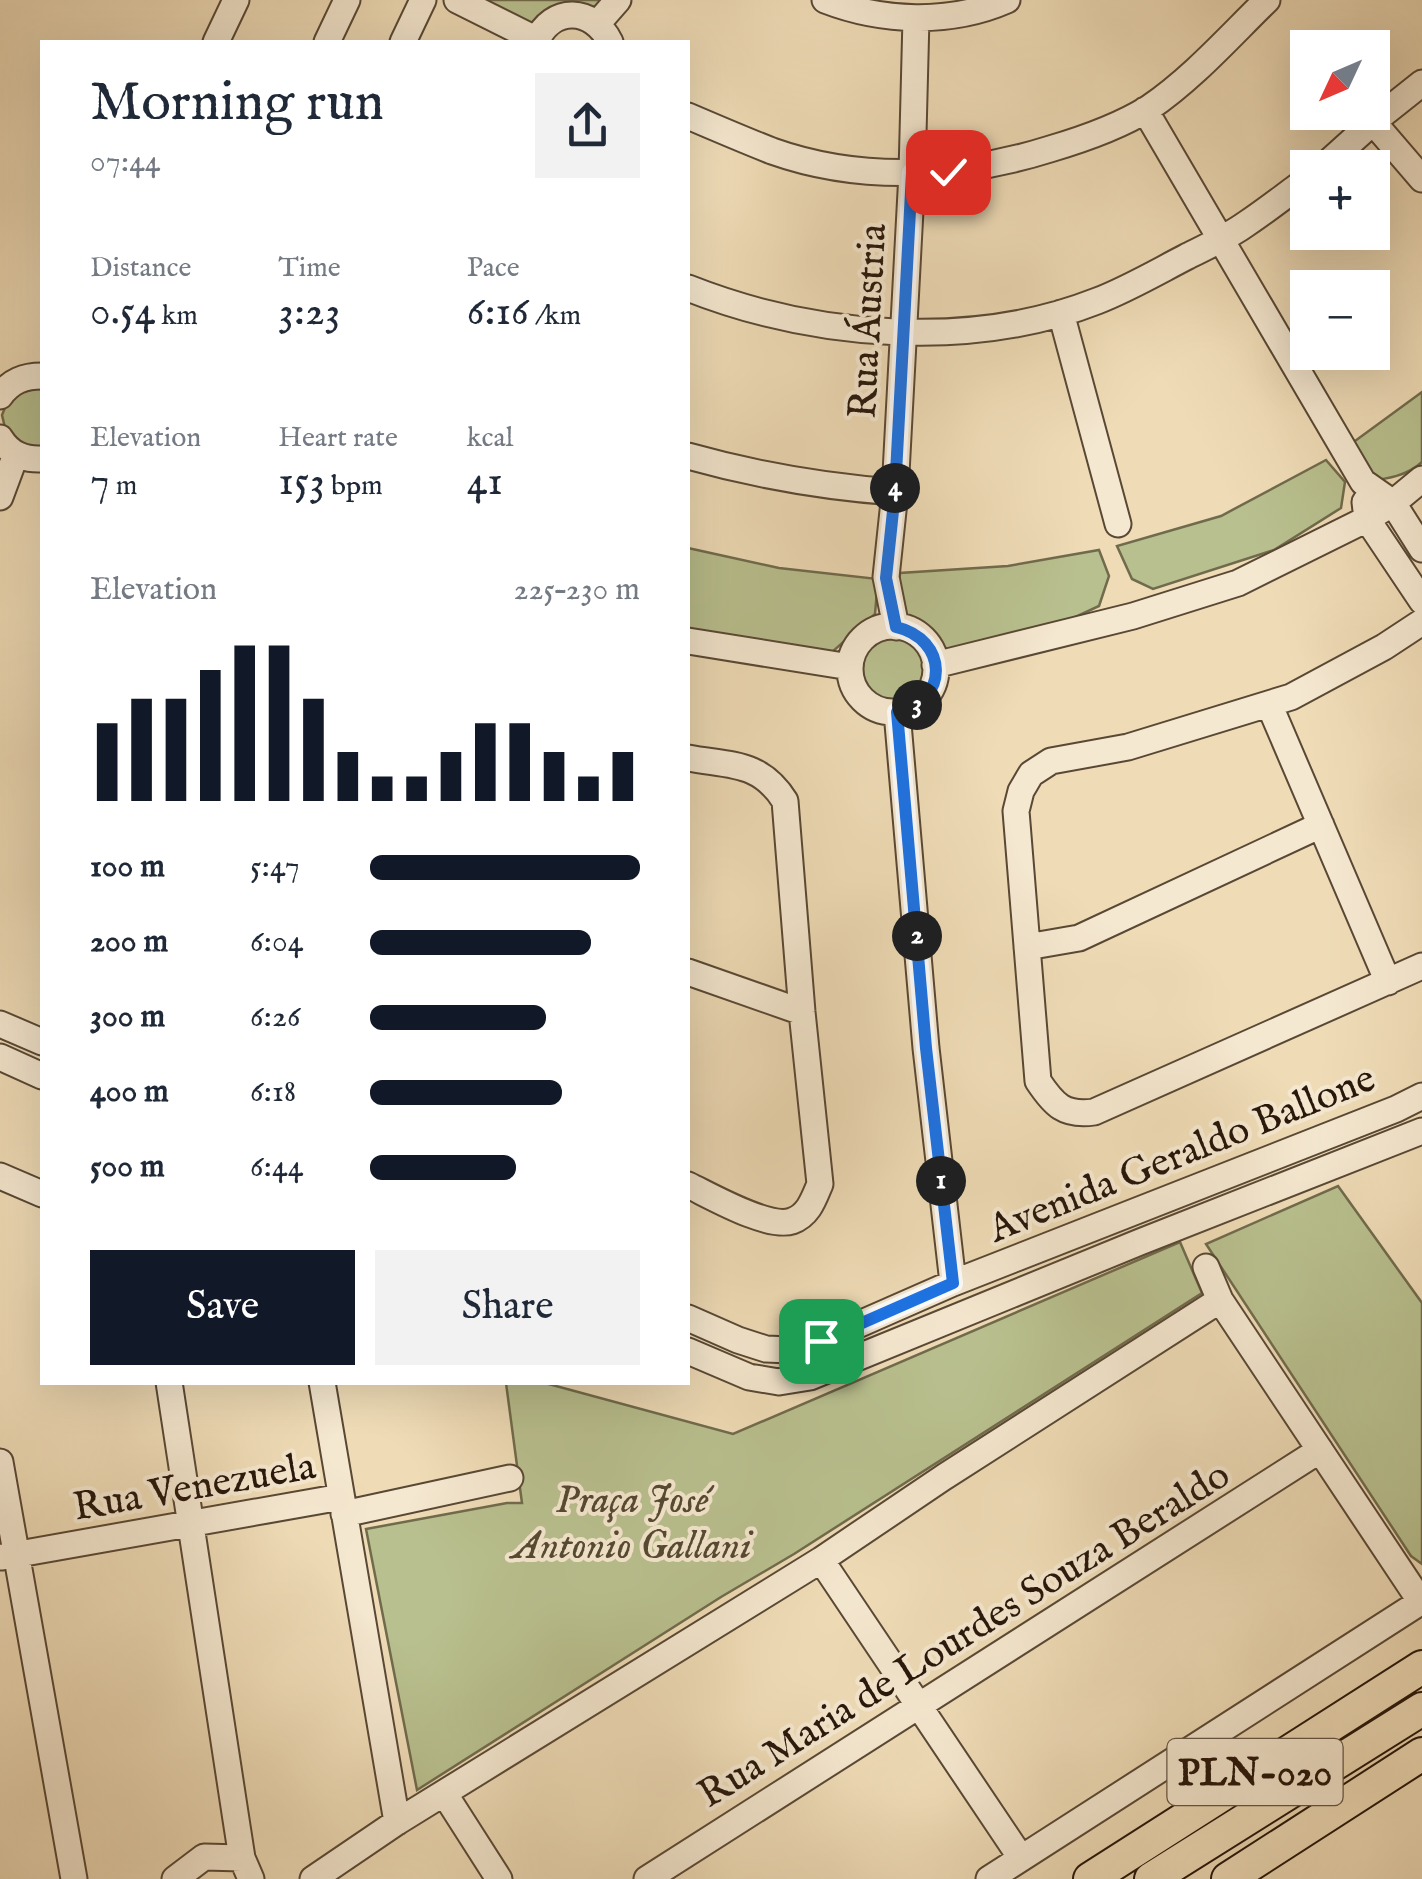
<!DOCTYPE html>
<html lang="en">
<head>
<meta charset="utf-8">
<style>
  body { margin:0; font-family:"IM FELL English",serif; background:#f2f2f3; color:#1f2937; height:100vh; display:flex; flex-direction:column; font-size:38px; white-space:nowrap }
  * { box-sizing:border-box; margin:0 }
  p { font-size:32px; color:#747a83 }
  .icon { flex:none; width:55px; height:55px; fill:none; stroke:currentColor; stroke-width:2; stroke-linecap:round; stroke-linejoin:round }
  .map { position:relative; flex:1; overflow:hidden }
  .side { position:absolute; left:40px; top:40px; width:650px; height:1345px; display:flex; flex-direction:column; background:#fff; border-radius:0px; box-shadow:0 10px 40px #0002 }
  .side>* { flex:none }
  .needle { width:65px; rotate:226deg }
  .tools { position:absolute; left:1290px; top:30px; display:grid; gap:20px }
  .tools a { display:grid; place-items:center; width:100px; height:100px; border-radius:0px; background:#fff; box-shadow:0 10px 40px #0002; font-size:50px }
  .pin { position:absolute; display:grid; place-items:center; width:85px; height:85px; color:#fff; margin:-42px; border-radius:20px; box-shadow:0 5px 15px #0006 }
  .km { position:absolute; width:50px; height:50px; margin:-25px; border-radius:50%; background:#222; color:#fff; font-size:28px; line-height:50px; text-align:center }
  .round { display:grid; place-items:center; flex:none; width:105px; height:105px; border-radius:0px; background:#f2f2f3 }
  .summary { display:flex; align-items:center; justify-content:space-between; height:170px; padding:0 50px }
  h1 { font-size:55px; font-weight:600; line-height:75px }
  .metrics { display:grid; grid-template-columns:repeat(3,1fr); gap:15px; height:170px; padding:10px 50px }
  .metrics div { display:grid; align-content:center }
  .metrics b { font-size:42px; font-weight:600 }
  .metrics small { font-size:28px; font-weight:400 }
  .metrics p { font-size:28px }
  .chart { height:280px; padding:20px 50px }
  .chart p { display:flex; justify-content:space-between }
  .chart svg { width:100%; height:180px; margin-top:10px; stroke:#111827; stroke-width:6 }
  .primary-button { display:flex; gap:20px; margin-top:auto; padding:20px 50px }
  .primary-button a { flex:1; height:115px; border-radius:0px; background:#111827; color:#fff; font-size:40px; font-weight:600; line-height:115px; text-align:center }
  .primary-button a+a { background:#f2f2f3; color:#1f2937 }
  ul { padding:0 50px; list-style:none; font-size:32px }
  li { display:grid; grid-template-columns:160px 120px 1fr; align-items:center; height:75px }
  li i { height:25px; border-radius:12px; background:#111827 }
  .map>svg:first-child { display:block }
  .green { fill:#b9c08f; stroke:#706b4c; stroke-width:2.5 }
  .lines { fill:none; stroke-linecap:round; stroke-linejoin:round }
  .minor-casing { stroke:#594835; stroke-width:29 }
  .major-casing { stroke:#27160a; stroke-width:36 }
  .minor { stroke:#f5e8d0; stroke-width:25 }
  .major { stroke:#efdcb7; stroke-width:32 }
  .route-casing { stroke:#fff; stroke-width:20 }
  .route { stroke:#1a73e8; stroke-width:12 }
  .labels { text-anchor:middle; stroke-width:8; stroke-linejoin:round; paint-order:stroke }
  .shield { fill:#f5e8d0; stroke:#655545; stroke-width:2.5 }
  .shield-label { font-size:38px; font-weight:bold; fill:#27160a }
  .street-label { font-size:40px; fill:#27160a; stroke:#f5e8d0 }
  .park-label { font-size:40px; font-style:italic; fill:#534932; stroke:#f5e8d0 }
</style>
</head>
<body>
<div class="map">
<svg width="1422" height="1879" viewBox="0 0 1422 1879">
  <rect width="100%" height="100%" fill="#efdcb7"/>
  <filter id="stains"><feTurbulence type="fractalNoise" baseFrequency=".002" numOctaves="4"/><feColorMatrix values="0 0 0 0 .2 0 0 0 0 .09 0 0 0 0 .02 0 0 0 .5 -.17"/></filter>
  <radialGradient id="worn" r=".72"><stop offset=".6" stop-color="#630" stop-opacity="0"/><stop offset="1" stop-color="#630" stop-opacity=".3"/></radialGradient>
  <!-- green -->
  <path class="green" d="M478,0H605L594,12C565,8 549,1 530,27Z
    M42,384V452H34L7,436L2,415L10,395Z
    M1422,392V462C1406,477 1384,479 1363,482L1344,449Z
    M1326,460L1345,482L1341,508L1274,550L1153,589L1132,579L1117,546L1221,516Z
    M688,548L779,568L878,579L875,614L831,653L688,632Z
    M1099,550L1109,576L1099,606L1011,647L933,655C925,638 914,631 896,627L900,573L1008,566Z
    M860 669a33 33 0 1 1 66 0a33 33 0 1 1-66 0Z
    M1338,1186L1422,1303V1564L1411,1556L1206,1244Z
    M1180,1242L1202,1293L794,1554L721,1597L417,1790L366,1529L507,1503H522L506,1383H545L733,1434Z"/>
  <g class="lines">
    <!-- minor casing -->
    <g class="minor-casing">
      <path id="minor" d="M457,0L537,40
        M825,0C882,22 950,25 1007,0
        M597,24L618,0
        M216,42L236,0
        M327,42L347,0
        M403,42L423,0
        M536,42C552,5 593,7 610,42
        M1145,110L1363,482L1393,503L1422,549
        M688,116C716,128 744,140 772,151C862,183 961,177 1050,149C1084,139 1119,127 1149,108C1193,78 1229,37 1267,0
        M1373,122L1422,179
        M1322,168L1373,122L1422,83
        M688,288C812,337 970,351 1097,301C1128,289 1157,272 1186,257C1206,247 1228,237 1246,224C1267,210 1287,194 1308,179
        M1061,313L1118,524
        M0,396C11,381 24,376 42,376
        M0,438C10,454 24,460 42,459
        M688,456C756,475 824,487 895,492
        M0,497L16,454
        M1365,502L1367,519L1422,601
        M1422,622L1384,647L1291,697L1128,747L1051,761L1031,774L1021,791L1016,811L1038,1081C1054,1105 1064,1116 1094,1112L1422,966
        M850 669a43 43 0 1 1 86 0a43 43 0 1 1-86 0Z
        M896,627L886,577L895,492L912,173L916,18
        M688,641L850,667
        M935,665L1133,616L1238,583L1367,519L1393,503L1422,479
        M1269,704L1388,982
        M897,712L926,1048L953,1283
        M688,758C730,766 760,761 785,801L802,1012L820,1184C814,1198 809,1215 792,1221C768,1229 711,1196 688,1185
        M1027,947L1079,938L1321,825
        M688,972L802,1012
        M0,1024L42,1042
        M0,1057L42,1076
        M0,1176L42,1194
        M1206,1267L1220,1300L1421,1602
        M688,1318L738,1340L766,1349L790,1350L821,1341L953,1283L1396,1109L1422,1096
        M688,1351L749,1377L779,1382L810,1377L1140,1242L1422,1131
        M169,1382L237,1826L242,1858L251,1879
        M322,1382L397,1822
        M0,1462L74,1879
        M344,1514L510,1478
        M2,1557L341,1497
        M821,1560L1021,1858
        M444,1793L499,1879
        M175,1879L204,1857L242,1858
        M313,1879L397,1822L821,1560L944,1477L1220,1300
        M647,1879L1320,1450
        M989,1879L1422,1601"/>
    </g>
    <!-- major casing -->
    <g class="major-casing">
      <path id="major" d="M1090,1879L1422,1667
        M1151,1879L1422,1709
        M1228,1879L1422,1754"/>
    </g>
    <!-- minor -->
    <use href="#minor" class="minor"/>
    <!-- major -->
    <use href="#major" class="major"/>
  </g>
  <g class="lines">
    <!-- route casing -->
    <g class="route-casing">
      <path id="route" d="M821,1341L953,1283L926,1048L897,712C950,701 948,639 896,627L886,578L895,492L912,173L948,172"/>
    </g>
    <!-- route -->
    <use href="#route" class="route"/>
  </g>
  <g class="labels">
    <!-- shield labels -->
    <rect class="shield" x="1167.5" y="1739" width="175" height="66" rx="8"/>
    <g class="shield-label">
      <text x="1255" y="1785">PLN-020</text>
    </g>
    <!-- street labels -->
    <g class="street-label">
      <text transform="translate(866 321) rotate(-87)" y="14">Rua Áustria</text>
      <text transform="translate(1181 1152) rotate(-22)" y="14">Avenida Geraldo Ballone</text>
      <text transform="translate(194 1485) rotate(-10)" y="14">Rua Venezuela</text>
      <text transform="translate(963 1633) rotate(-32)" y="14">Rua Maria de Lourdes Souza Beraldo</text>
    </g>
    <!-- park labels -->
    <g class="park-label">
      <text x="632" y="1512">Praça José<tspan x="632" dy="46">Antonio Gallani</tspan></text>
    </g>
  </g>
  <rect width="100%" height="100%" filter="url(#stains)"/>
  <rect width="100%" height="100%" fill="url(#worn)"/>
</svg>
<div class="tools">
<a><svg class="needle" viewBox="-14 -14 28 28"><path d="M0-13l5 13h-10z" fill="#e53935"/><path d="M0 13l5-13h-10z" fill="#747a83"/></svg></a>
<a>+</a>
<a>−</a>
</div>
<div class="pin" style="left:821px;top:1341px;background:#1e9e55"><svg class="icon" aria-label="arrive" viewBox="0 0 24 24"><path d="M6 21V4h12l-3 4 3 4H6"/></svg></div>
<div class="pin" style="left:948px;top:172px;background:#d93025"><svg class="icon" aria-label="check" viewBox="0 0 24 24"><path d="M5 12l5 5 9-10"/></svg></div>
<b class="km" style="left:941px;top:1181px">1</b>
<b class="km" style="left:917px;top:936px">2</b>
<b class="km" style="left:917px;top:705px">3</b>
<b class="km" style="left:895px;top:488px">4</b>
<section class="side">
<div class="summary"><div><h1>Morning run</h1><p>07:44</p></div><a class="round"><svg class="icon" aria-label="share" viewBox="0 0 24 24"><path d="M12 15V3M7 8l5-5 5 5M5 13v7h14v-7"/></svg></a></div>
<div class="metrics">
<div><p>Distance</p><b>0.54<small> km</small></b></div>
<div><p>Time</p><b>3:23</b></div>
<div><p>Pace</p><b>6:16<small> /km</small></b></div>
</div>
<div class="metrics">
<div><p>Elevation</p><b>7<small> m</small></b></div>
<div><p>Heart rate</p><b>153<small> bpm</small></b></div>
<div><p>kcal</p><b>41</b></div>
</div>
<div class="chart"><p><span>Elevation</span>225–230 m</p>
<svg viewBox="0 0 160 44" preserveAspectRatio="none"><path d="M5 44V25M15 44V19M25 44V19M35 44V12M45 44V6M55 44V6M65 44V19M75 44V32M85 44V38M95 44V38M105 44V32M115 44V25M125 44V25M135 44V32M145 44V38M155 44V32"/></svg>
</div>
<ul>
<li><b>100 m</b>5:47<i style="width:100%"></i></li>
<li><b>200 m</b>6:04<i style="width:82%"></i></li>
<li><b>300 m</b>6:26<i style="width:65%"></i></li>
<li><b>400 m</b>6:18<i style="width:71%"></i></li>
<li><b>500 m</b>6:44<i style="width:54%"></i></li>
</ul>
<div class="primary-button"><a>Save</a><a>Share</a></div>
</section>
</div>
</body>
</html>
